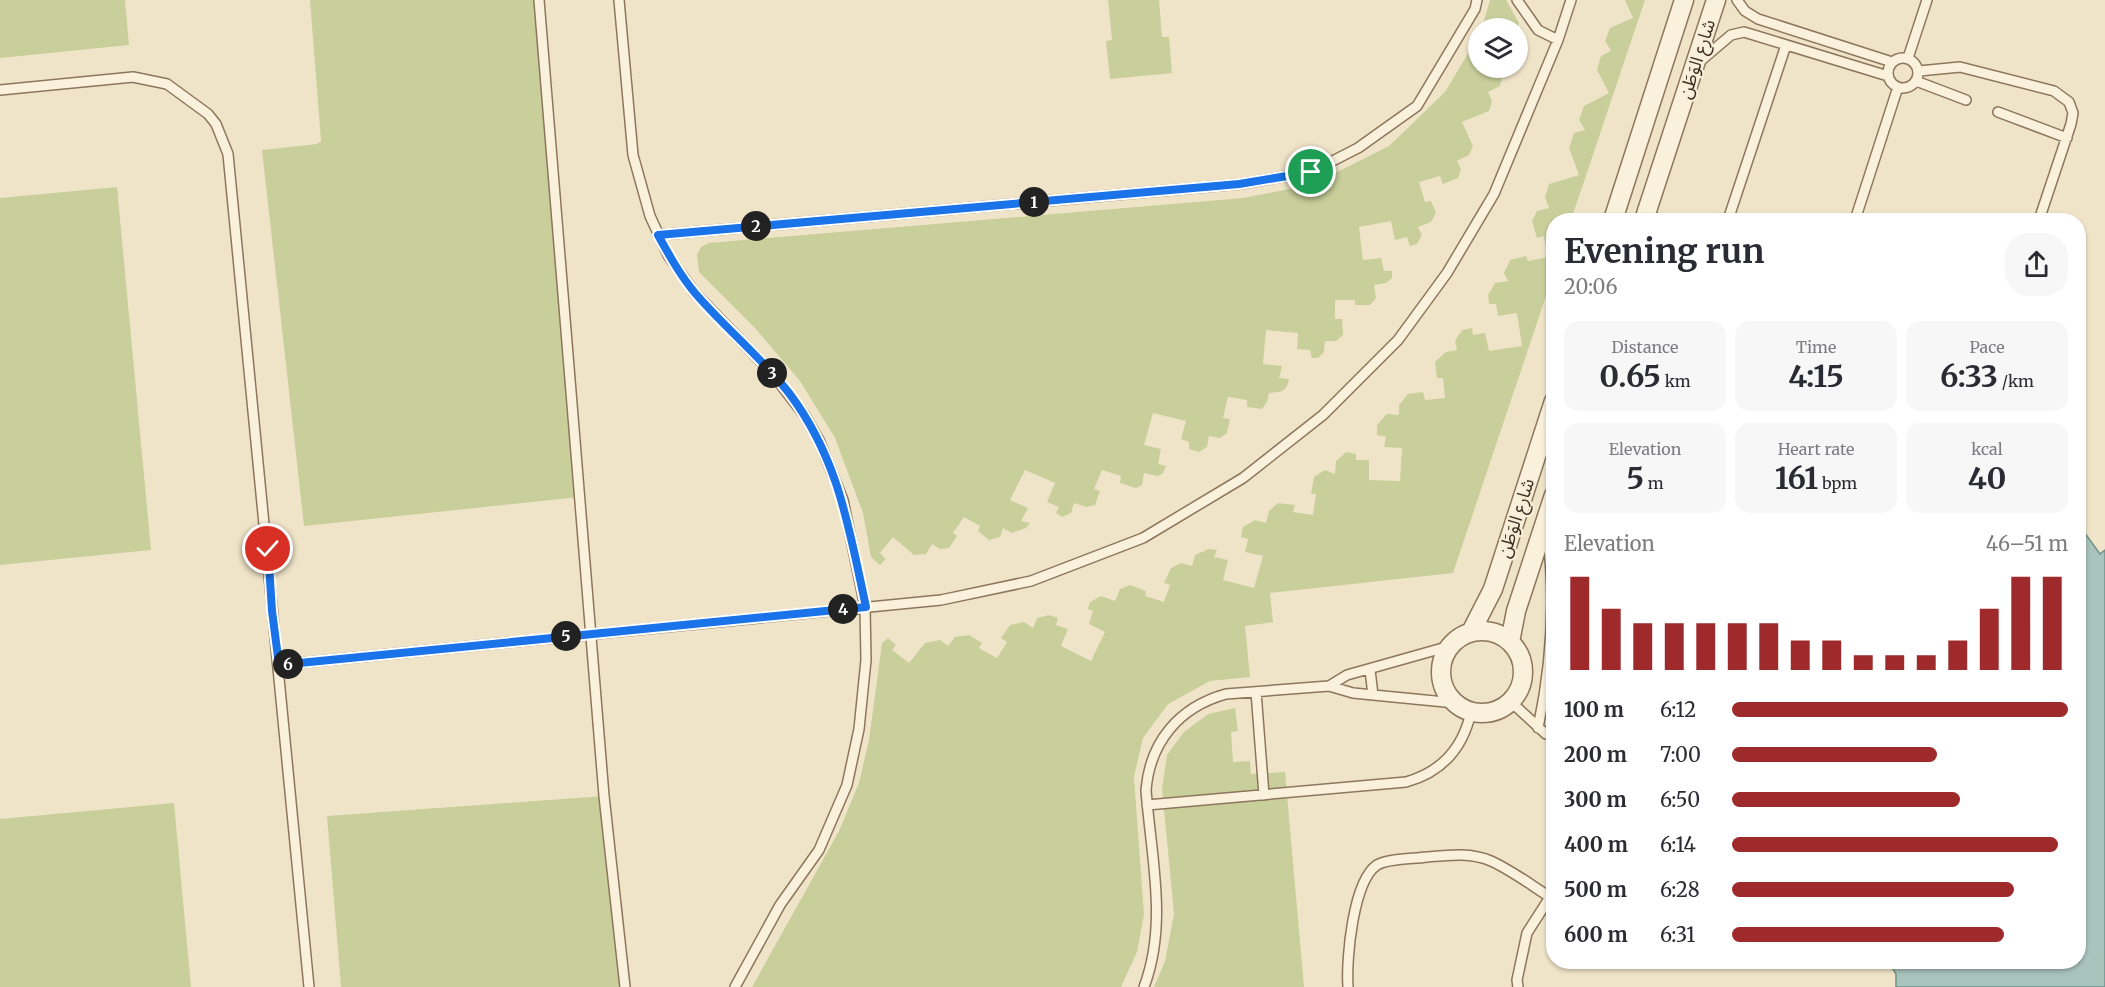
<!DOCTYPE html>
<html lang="en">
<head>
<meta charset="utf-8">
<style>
  body { margin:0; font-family:Merriweather,"Noto Sans Arabic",serif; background:#f7f7f7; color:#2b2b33; height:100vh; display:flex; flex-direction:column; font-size:22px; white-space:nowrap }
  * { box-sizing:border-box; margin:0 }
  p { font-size:20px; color:#7c7c81 }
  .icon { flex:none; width:33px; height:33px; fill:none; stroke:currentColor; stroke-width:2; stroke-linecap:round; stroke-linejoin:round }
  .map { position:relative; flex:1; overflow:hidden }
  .panel { position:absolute; left:1546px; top:213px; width:540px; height:756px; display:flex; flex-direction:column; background:#fff; border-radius:24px; box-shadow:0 2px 4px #0004 }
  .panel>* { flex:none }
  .buttons { position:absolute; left:1468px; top:18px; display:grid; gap:12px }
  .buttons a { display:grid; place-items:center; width:60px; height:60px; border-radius:50%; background:#fff; box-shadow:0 2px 4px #0004; font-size:30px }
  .pin { position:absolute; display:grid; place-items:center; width:51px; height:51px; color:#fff; margin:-26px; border:3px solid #fff; border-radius:50%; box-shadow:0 2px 6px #0007 }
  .km { position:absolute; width:30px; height:30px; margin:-15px; border-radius:50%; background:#222; color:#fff; font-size:16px; line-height:30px; text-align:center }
  .round { display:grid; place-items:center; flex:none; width:63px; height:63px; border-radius:24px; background:#f7f7f7 }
  .head { display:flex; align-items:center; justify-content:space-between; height:102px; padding:0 18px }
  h1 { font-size:33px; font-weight:700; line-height:45px }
  .metrics { display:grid; grid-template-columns:repeat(3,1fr); gap:9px; height:102px; padding:6px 18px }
  .metrics div { display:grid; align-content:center; border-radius:15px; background:#f7f7f7; text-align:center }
  .metrics b { font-size:30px; font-weight:700 }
  .metrics small { font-size:16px; font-weight:400 }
  .metrics p { font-size:16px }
  .chart { height:168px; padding:12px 18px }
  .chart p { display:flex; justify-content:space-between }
  .chart svg { width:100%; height:108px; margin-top:6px; stroke:#9e2a2b; stroke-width:6 }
  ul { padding:0 18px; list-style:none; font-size:20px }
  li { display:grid; grid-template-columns:96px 72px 1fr; align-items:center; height:45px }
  li i { height:15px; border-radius:8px; background:#9e2a2b }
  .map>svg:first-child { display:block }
  .green { fill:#c9cf9b }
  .water { fill:#a9c4bc; stroke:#6f938a; stroke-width:1.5 }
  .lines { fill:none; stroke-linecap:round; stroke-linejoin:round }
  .service-casing { stroke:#8d765c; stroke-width:12 }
  .minor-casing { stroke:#8d765c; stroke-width:21 }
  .service { stroke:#faf1dc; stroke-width:9 }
  .minor { stroke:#faf1dc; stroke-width:18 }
  .route-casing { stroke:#fff; stroke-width:12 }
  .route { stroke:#1a73e8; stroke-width:8 }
  .labels { text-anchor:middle; stroke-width:4.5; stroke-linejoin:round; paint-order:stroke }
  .street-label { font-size:18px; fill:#3d2e20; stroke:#f7eed8 }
</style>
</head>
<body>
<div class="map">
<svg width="2105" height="987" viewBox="0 0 2105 987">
  <rect width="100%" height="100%" fill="#f0e4c8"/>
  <!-- green -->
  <path class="green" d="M0,0H125L129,45L0,58Z
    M310,0H539L580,497L304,526L262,150L317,144L321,141Z
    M1108,0H1159L1162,37H1169L1172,73L1110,79L1106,41L1112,40Z
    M1490,0H1506L1519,23L1517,28H1482Z
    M1625,0H1645L1571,220H1554V272L1453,573L1270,593L1273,622L1245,626L1250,677L1210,681L1168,704L1143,738L1134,777L1144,915L1137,952L1121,987H752L839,831L859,783L869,740L882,643L888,638L896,645L892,650L909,663L925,643L940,640L948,646L955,637L969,635L982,643L979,648L997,658L1007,642L1001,638L1010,625L1024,622L1033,628L1037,618L1049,615L1058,618L1056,625L1068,629L1061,646L1091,661L1105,632L1089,624L1093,611L1088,609L1090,602L1101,596L1115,601L1120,589L1130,585L1146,591L1145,596L1164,602L1170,585L1164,583L1171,568L1181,563L1192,566L1195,555L1209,549L1217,550L1214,557L1228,560L1223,580L1254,588L1263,556L1245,552L1248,539L1241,537L1243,527L1255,520L1266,523L1269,511L1278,503L1295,505L1293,512L1313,515L1316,494H1311L1314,477L1325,470L1335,474L1336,461L1346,452L1356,454V460H1369V480L1400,481L1402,448L1384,447L1386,437L1377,435V425L1387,414L1399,415V405L1408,394L1423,392L1425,400L1445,398L1443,378H1437L1435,362L1446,352L1457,350L1455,341L1462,330L1472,328L1473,335L1485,333L1489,351L1522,346L1517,313L1498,316L1496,304H1489L1488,295L1495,283L1508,281L1504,273L1510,260L1526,256L1528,261L1548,257L1544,236L1537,238L1532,221L1537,211L1549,208L1545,197L1549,184L1579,175L1569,148L1574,133L1585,130L1579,120L1584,106L1609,93L1597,70L1601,56L1611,51L1605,41L1610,28L1633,18Z
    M1479,35V68H1497L1502,77L1500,86L1488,92L1492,101L1489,111L1462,122L1473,146L1469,155L1457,161L1461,169L1458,178L1443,184L1440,176L1419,182L1425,202L1431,201L1436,213L1431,222L1418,227L1422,235L1417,244L1410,246L1407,237L1395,240L1391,221L1359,227L1363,260L1381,258L1384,271H1392V278L1386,283L1374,285L1376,298L1370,305H1355V300H1335V319H1342L1343,335L1336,341H1325L1324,352L1318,358H1312L1310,350L1297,349L1298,333L1266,330L1263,364L1282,366L1279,378L1289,379C1287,392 1281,392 1269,393L1267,402L1262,409L1247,407V400L1228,397L1223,418L1230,419L1227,433L1220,438L1209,436L1207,447L1199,452L1189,449V442L1181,439L1186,421L1153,413L1144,445L1161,449L1158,464L1166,466L1163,473L1158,476L1144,473L1142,485L1136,488L1120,483L1121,476L1102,470L1094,489L1100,491L1095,505L1086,507L1074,503L1071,513L1062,517L1056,513L1059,507L1047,502L1055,483L1025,470L1010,500L1028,508L1021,521L1030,523L1026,528L1012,533L1003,528L1000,537L989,540L978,531L980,526L964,517L953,533L957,536L949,548L940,549L932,544L926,554L914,555L893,537L880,553L886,559L880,565L871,557L863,513L835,438L800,381L755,328L699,272L697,255L701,247L709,243L1243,198L1311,185L1389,146L1445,92Z
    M117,187L151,550L0,565V198Z
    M1235,708L1238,731L1231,732L1233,762L1250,761L1251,774L1285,772L1304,987H1154L1165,961L1174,914L1162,789L1167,755L1184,732L1208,714Z
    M604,796L622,987H341L327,816Z
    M174,803L191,987H0V819Z"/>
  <!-- water -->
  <path class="water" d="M2079,525L2100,554L2105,550V987H1896V974L1889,962H2079Z"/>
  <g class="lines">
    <!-- service casing -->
    <g class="service-casing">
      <path id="service" d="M539,0L604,796L625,987
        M619,0L633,155L650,216L668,255L694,292L771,372L805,416L819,440L843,500L865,607L866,660L859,729L847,785L819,850L780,905L735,987
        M1517,0L1538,30L1558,40
        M1737,0L1745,11L1758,19L1892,62
        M1888 73a15 15 0 1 1 30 0a15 15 0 1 1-30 0Z
        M1908,58L1927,0
        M1698,63L1731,35L1744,32L1888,76
        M1919,71L1960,67L2054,91L2069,102L2073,113L2071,124L2039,220
        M1916,81L1966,100
        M0,90L133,77L167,84L208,114L216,124L228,154L309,987
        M1998,112L2067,138
        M1728,220L1786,45
        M1855,220L1898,87
        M658,235L1240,184L1311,172L1358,148L1417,106L1475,9L1477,0
        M279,665L941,600L1031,581L1143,538L1243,478L1323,415L1398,340L1447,273L1494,194L1558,40L1571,0
        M1370,670L1373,695
        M1329,686L1347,675L1450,646
        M1256,692L1264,795
        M1511,702L1546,734
        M1538,728C1552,662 1556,597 1547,531
        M1147,805L1406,782C1442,772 1463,748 1471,712
        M1144,987C1168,923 1151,857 1146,790C1150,742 1179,707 1226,694L1329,686L1353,693L1455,703
        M1348,987C1346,959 1353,881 1377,865C1389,858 1413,859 1427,857C1448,855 1471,852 1491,861C1511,870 1531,885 1550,897
        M1518,987L1517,980L1527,933L1554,891"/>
    </g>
    <!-- minor casing -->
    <g class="minor-casing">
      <path id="minor" d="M1613,220L1684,0
        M1644,220L1716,0
        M1441 672a41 41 0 1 1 82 0a41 41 0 1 1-82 0Z
        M1471,632L1493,589L1554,401
        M1510,642L1516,611L1554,495"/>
    </g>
    <!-- service -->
    <use href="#service" class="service"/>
    <!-- minor -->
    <use href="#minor" class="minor"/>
  </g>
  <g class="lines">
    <!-- route casing -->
    <g class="route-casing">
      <path id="route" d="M268,549L272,611L279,665L866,607C849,529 839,459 789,393C761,357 725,328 695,293C680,275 669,255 658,235L1239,184L1311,172"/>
    </g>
    <!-- route -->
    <use href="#route" class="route"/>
  </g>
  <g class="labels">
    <!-- street labels -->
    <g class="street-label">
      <text transform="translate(1697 59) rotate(-72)" y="6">شارع الوَطَن</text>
      <text transform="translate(1516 518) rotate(-72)" y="6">شارع الوَطَن</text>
    </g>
  </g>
</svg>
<div class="buttons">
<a><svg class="icon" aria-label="layers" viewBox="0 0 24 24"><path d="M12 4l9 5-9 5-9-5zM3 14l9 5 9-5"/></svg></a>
</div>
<div class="pin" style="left:1311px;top:172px;background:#1e9e55"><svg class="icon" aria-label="arrive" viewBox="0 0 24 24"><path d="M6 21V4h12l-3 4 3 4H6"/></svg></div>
<div class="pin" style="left:268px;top:549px;background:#d93025"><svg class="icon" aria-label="check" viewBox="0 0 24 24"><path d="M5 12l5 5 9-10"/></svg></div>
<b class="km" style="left:1034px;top:202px">1</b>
<b class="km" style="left:756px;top:226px">2</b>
<b class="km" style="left:772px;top:373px">3</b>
<b class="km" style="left:843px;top:609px">4</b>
<b class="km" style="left:566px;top:636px">5</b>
<b class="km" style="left:288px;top:664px">6</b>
<section class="panel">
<div class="head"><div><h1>Evening run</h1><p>20:06</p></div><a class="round"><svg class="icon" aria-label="share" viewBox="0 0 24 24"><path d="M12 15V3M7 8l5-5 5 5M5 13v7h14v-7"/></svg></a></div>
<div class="metrics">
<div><p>Distance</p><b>0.65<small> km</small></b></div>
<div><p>Time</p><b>4:15</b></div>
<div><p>Pace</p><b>6:33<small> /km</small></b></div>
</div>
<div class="metrics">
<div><p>Elevation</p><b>5<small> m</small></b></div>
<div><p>Heart rate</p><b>161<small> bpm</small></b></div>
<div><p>kcal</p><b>40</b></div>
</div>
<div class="chart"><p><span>Elevation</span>46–51 m</p>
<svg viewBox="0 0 160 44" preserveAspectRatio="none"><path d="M5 44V6M15 44V19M25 44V25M35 44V25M45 44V25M55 44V25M65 44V25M75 44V32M85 44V32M95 44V38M105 44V38M115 44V38M125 44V32M135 44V19M145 44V6M155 44V6"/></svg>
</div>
<ul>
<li><b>100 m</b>6:12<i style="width:100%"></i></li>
<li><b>200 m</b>7:00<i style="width:61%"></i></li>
<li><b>300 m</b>6:50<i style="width:68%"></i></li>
<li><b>400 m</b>6:14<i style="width:97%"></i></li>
<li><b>500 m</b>6:28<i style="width:84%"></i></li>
<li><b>600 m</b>6:31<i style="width:81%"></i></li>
</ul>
</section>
</div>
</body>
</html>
